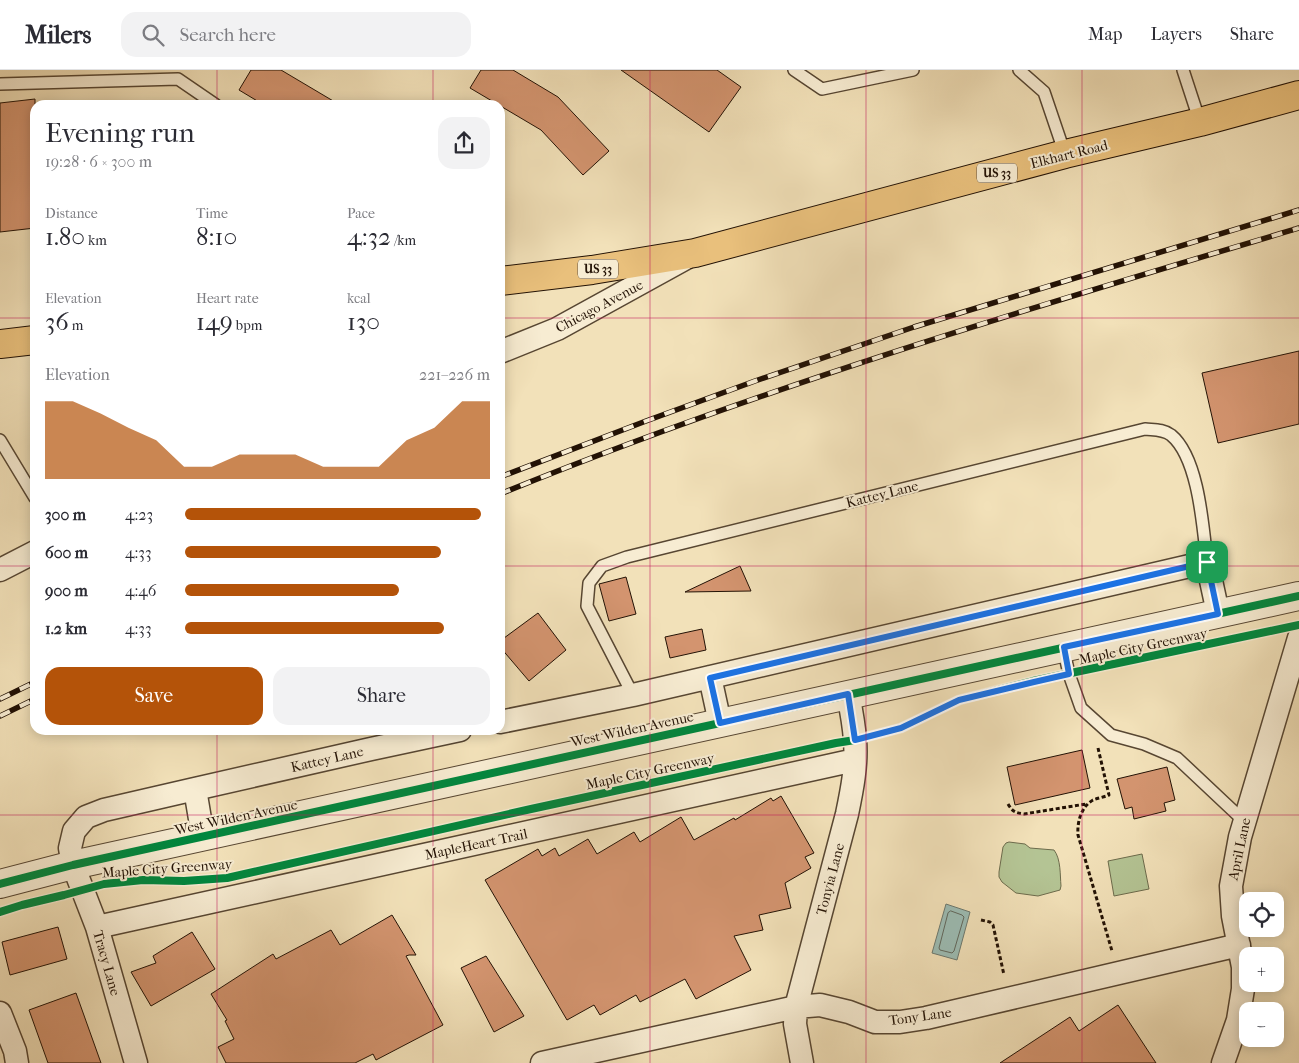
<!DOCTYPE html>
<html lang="en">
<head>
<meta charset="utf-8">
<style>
  body { margin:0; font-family:"IM FELL French Canon",serif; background:#f2f2f3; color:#2b2b33; height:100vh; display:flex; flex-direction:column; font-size:19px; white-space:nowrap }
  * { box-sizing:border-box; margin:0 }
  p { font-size:16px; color:#7c7c81 }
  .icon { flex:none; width:28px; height:28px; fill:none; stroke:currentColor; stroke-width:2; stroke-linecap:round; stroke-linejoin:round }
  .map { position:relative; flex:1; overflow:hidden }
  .side { position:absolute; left:30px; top:30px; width:475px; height:635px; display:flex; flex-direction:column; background:#fff; border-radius:15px; box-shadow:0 2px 12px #0003 }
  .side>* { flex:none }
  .tools { position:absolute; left:1239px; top:822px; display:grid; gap:10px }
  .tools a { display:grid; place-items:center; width:45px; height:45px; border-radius:10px; background:#fff; box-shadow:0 2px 12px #0003; font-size:25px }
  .pin { position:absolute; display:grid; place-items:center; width:42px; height:42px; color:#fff; margin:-21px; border-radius:10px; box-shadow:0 2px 8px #0006 }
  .round { display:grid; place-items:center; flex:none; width:52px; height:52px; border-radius:15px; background:#f2f2f3 }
  .headline { display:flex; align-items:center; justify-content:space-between; height:85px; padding:0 15px }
  h1 { font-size:28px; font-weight:600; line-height:38px }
  .metrics { display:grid; grid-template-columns:repeat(3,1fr); gap:8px; height:85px; padding:5px 15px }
  .metrics div { display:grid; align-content:center }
  .metrics b { font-size:25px; font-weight:600 }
  .metrics small { font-size:14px; font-weight:400 }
  .metrics p { font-size:14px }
  .chart { height:140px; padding:10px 15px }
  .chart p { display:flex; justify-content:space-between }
  .chart svg { width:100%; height:90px; margin-top:5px; fill:#b45309; opacity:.7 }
  .button { display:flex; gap:10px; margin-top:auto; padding:10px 15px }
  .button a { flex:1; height:58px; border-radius:15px; background:#b45309; color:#fff; font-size:20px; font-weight:600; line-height:58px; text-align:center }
  .button a+a { background:#f2f2f3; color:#2b2b33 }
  ul { padding:0 15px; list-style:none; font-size:16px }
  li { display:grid; grid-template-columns:80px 60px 1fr; align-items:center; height:38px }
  li i { height:12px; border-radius:6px; background:#b45309 }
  header { display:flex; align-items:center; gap:30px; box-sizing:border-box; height:70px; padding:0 25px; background:#fff; border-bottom:1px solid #e1e1e2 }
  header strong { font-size:24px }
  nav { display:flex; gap:28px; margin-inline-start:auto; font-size:18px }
  .search { width:350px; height:45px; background:#f2f2f3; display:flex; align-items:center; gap:12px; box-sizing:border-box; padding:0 18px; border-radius:15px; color:#7c7c81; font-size:19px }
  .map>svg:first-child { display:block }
  .green { fill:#b4c494; stroke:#6c6b4c }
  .water { fill:#9cbcb4; stroke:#6c786e }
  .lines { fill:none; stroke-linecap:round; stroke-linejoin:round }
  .shore { stroke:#60675c; stroke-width:1 }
  .building { fill:#d3946f; stroke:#231205 }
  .service-casing { stroke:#574632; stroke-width:14 }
  .minor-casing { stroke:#574632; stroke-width:25 }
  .tertiary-casing { stroke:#574632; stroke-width:30 }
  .trunk-casing { stroke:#231205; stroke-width:30 }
  .path { stroke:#231205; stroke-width:3; stroke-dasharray:4 2.5; stroke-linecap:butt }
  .service { stroke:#f7ecd2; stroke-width:11 }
  .minor { stroke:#f7ecd2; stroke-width:22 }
  .tertiary { stroke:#f7ecd2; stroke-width:28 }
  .trunk { stroke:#e9c07c; stroke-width:28 }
  .rail-casing { stroke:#231205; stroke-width:5.5 }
  .rail { stroke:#f7ecd2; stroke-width:4; stroke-dasharray:11; stroke-linecap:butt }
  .cycleway-casing { stroke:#f7ecd2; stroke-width:11 }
  .cycleway { stroke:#00873e; stroke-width:8 }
  .route-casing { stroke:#fff; stroke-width:10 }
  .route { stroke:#1a73e8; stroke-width:6 }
  .grid { fill:none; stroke:#c2185b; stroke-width:1; stroke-opacity:0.55 }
  .labels { text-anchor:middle; stroke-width:4; stroke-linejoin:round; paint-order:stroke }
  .shield { fill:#f7ecd2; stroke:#635342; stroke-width:1 }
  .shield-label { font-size:12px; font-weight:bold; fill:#231205 }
  .street-label { font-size:14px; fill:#231205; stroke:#f7ecd2 }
</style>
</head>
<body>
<header>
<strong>Milers</strong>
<div class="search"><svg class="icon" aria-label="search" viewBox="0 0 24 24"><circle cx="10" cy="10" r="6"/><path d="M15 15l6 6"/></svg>Search here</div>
<nav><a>Map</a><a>Layers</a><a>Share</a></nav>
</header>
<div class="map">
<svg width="1299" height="993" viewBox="0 0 1299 993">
  <rect width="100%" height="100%" fill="#f2e1b9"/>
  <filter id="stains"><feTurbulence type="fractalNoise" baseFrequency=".004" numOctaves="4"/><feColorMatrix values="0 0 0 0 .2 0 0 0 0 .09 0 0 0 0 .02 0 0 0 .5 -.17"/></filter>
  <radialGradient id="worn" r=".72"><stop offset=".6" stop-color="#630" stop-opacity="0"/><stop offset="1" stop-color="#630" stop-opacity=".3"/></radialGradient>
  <!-- green -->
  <path class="green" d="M1009,772L1025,774L1030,778L1054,780C1061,789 1060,805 1061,816L1060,820L1038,826L1016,823L1002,812L999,807V802L1003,777L1006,773Z
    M1142,784L1149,819L1114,826L1108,791Z"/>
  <!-- water -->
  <path class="water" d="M946,834L970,842L957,890L932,883Z"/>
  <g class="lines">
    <!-- shore -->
    <path class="shore" d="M951,841L962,845L964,847L954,881L952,883L940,880L939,878L948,843Z"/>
  </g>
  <!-- building -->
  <path class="building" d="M251,0H281L340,35H264L239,20Z
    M481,0H513L558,27L609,81L583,105L541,60L470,18Z
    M621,0H717L741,17L709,62Z
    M35,29V158L0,162V33Z
    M1299,281V354L1218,373L1202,303Z
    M740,496L751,521L685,522Z
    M626,507L636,544L609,551L599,514Z
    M538,543L566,580L529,611L500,577V571Z
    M702,559L706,580L670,588L665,567Z
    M1082,680L1090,718L1015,735L1007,697Z
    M1167,697L1175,730L1164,733L1166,741L1134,749L1132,737L1125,739L1117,709Z
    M781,726L814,783L805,787L811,798L785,813L791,838L759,845L763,860L734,866L751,900L696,929L685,909L640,932L636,925L600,945L594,935L567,950L485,810L538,779L542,786L555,778L559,786L588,769L597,784L634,762L640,772L681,747L694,770L734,748L735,750L771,728L773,731Z
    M392,845L416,885H409L406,886L443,955L376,990L373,984L355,993H226L218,977L234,969L225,951L227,950L211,924L273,884L276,889L331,860L340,875Z
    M58,857L67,889L10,905L2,872Z
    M192,862L215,899L151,936L131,902L156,893L153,886Z
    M486,886L524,946L494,962L461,898Z
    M76,923L101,993H48L29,940Z
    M1118,935L1156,993H1000L1070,947L1079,961Z"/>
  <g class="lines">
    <!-- service casing -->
    <g class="service-casing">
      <path id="service" d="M794,0L822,19L913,0
        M1019,0L1044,22L1065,84
        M1183,0L1200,52
        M0,14L178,9L216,35
        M0,370L35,428
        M1063,577L1069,604L1081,638L1111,665L1144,674L1177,688L1244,751
        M633,625L587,536L589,513L602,496L627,487L1145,359C1154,360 1163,359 1171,365C1199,388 1203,458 1207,492"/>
    </g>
    <!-- minor casing -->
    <g class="minor-casing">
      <path id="minor" d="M500,282L557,259L686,188
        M0,500L35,482
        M710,607L720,653
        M500,652L633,625L1207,492L1218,543
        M203,767L195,719L371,679L460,660
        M97,857L855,690
        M0,943L15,981L17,993
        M136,993L97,857L73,795L70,778L74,761L86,747L104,740L195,719
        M542,993L796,937L820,935L849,942L875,952H900L926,948L1239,875
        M802,993L795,954L796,937L847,744C852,720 857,695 855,670C854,655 851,639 848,624
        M1223,993L1238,950L1243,919V897L1233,846L1231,816L1240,767L1299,568"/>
    </g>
    <!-- tertiary casing -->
    <g class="tertiary-casing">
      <path id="tertiary" d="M0,814L73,795L1299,526"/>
    </g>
    <!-- trunk casing -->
    <g class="trunk-casing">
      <path id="trunk" d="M500,211L592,200L695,183L1065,84L1200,52L1299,25
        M0,274L35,270"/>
    </g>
    <!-- path -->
    <path class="path" d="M1098,678L1109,725C1104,727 1098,728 1093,730C1081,737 1077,752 1078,765L1112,881
      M1008,734C1012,741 1015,743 1024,744L1086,734
      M981,850L990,852L993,855L1004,905"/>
    <!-- service -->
    <use href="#service" class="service"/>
    <!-- minor -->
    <use href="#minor" class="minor"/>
    <!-- tertiary -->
    <use href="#tertiary" class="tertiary"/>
    <!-- trunk -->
    <use href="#trunk" class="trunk"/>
    <!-- rail casing -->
    <g class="rail-casing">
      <path id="rail" d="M500,407L646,351L755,311L914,257L1299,140
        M500,424C760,318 1030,238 1299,158
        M0,629L35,612
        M0,646L35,629"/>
    </g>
    <!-- rail -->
    <use href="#rail" class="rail"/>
    <!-- cycleway casing -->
    <g class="cycleway-casing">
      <path id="cycleway" d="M0,814L73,795L1299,526
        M0,842L22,835L64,825L104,814L143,810L184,811L227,808L531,739L836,673L855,670L901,658L959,630L1033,611L1299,555"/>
    </g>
    <!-- cycleway -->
    <use href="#cycleway" class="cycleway"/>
  </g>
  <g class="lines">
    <!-- route casing -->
    <g class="route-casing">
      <path id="route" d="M1207,492L1218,544L1064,577L1069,604L1034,612L959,630L901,658L855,670L848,624L720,653L710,608Z"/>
    </g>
    <!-- route -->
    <use href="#route" class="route"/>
  </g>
  <!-- grid -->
  <path class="grid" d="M217,0V35M433,0V35M650,0V993M866,0V993M1082,0V993M0,248H35M500,248H1299M0,496H35M500,496H1299M217,660V993M433,660V993M0,745H1299"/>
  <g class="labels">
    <!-- shield labels -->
    <g class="shield">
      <rect x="977" y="93.5" width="40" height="19" rx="4"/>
      <rect x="578" y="189.5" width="40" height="19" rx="4"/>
    </g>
    <g class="shield-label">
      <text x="997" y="107">US 33</text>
      <text x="598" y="203">US 33</text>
    </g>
    <!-- street labels -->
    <g class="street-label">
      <text transform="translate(1069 84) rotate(-14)" y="5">Elkhart Road</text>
      <text transform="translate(599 236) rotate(-28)" y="5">Chicago Avenue</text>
      <text transform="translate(882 424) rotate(-14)" y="5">Kattey Lane</text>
      <text transform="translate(1143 576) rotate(-12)" y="5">Maple City Greenway</text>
      <text transform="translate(632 659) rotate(-12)" y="5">West Wilden Avenue</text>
      <text transform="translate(327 689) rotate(-13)" y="5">Kattey Lane</text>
      <text transform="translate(650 701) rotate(-12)" y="5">Maple City Greenway</text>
      <text transform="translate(236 747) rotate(-12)" y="5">West Wilden Avenue</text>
      <text transform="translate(476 774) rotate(-12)" y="5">MapleHeart Trail</text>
      <text transform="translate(1239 779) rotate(-78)" y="5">April Lane</text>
      <text transform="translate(167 798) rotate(-4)" y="5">Maple City Greenway</text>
      <text transform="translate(830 809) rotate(-75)" y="5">Tonyia Lane</text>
      <text transform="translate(107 893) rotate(74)" y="5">Tracy Lane</text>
      <text transform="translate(920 946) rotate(-8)" y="5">Tony Lane</text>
    </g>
  </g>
  <rect width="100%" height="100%" filter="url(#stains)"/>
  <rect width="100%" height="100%" fill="url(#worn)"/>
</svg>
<div class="tools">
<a><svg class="icon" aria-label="locate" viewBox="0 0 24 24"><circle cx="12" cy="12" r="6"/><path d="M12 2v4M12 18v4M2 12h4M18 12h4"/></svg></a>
<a>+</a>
<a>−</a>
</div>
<div class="pin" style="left:1207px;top:492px;background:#1e9e55"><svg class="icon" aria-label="arrive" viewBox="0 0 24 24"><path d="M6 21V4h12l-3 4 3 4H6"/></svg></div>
<section class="side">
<div class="headline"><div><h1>Evening run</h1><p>19:28 · 6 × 300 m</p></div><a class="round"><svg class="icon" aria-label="share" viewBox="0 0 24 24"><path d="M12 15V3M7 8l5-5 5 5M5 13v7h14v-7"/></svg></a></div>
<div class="metrics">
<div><p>Distance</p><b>1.80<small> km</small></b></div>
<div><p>Time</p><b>8:10</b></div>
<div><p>Pace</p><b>4:32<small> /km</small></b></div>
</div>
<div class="metrics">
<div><p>Elevation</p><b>36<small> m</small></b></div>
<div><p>Heart rate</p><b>149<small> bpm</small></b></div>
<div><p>kcal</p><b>130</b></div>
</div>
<div class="chart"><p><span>Elevation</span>221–226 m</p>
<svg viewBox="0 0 160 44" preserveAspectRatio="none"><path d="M0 44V6L10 6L20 12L30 19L40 25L50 38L60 38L70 32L80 32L90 32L100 38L110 38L120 38L130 25L140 19L150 6L160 6V44z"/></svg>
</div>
<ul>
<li><b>300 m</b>4:23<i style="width:97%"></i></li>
<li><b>600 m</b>4:33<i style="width:84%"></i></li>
<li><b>900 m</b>4:46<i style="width:70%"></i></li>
<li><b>1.2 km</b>4:33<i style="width:85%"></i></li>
</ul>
<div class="button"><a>Save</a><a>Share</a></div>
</section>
</div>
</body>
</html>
